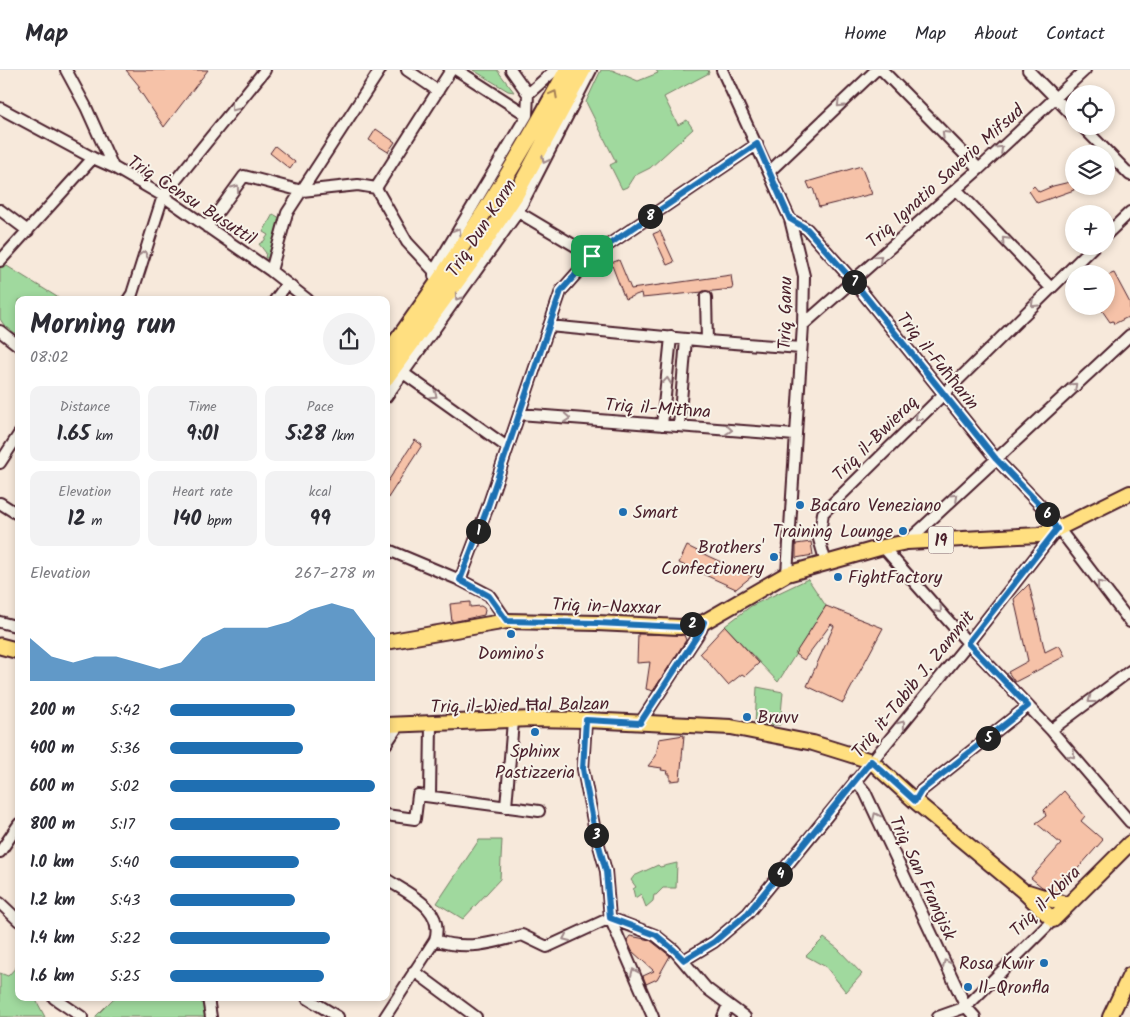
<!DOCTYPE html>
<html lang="en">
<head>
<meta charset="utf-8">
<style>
  body { margin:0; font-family:Kalam,sans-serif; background:#f2f2f3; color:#2b2b33; height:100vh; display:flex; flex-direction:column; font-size:19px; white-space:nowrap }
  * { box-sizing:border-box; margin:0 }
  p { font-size:16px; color:#7c7c81 }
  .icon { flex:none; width:28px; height:28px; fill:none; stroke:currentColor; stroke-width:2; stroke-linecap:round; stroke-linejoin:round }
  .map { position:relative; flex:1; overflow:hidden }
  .sheet { position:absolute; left:15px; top:226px; width:375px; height:705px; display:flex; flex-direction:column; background:#fff; border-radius:10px; box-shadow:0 2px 8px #0003 }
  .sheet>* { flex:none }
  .buttons { position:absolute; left:1065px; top:15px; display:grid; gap:10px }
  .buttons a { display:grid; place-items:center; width:50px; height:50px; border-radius:50%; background:#fff; box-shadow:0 2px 8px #0003; font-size:25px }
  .pin { position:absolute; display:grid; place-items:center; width:42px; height:42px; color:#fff; margin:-21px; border-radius:10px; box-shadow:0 2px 8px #0006 }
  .km { position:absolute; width:25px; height:25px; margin:-12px; border-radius:50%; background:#222; color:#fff; font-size:14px; line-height:25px; text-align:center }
  .round { display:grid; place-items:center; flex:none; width:52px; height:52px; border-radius:26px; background:#f2f2f3 }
  .summary { display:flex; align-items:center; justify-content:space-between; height:85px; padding:0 15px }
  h1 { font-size:28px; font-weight:600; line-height:38px }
  .stats { display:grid; grid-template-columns:repeat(3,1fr); gap:8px; height:85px; padding:5px 15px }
  .stats div { display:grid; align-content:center; border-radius:10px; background:#f2f2f3; text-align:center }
  .stats b { font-size:21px; font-weight:600 }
  .stats small { font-size:14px; font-weight:400 }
  .stats p { font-size:14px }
  .chart { height:140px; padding:10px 15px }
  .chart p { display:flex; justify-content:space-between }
  .chart svg { width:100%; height:90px; margin-top:5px; fill:#1f6fb2; opacity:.7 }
  ul { padding:0 15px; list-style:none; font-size:16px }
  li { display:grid; grid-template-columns:80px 60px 1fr; align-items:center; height:38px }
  li i { height:12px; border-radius:6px; background:#1f6fb2 }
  header { display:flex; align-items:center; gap:30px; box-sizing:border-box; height:70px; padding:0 25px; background:#fff; border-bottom:1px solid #e1e1e2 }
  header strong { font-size:24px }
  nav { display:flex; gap:28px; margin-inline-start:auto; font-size:18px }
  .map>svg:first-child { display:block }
  .green { fill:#a0d99e; stroke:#757c64 }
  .building { fill:#f6c2a8; stroke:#4a1f2b }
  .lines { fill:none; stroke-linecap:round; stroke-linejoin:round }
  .minor-casing { stroke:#4a1f2b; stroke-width:14 }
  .major-casing { stroke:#4a1f2b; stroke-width:18 }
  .highway-casing { stroke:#4a1f2b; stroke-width:19 }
  .minor { stroke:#f7f3e8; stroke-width:10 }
  .major { stroke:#ffdf80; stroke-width:14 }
  .highway { stroke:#ffdf80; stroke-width:15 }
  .oneway { stroke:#a47f56 }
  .oneway2 { stroke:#a0898a }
  .route-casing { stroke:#fff; stroke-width:10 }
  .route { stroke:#1f6fb2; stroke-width:6 }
  .poi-dot { fill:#1f6fb2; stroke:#f7f3e8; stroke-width:2 }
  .labels { text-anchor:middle; stroke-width:4; stroke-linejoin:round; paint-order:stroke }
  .shield { fill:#f7f3e8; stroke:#7e5f64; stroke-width:1 }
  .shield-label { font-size:16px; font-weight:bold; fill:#4a1f2b }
  .street-label { font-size:18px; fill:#4a1f2b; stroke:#f7f3e8 }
  .poi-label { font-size:18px; fill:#4a1f2b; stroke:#f7f3e8; text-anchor:start }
</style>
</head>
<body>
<header>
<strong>Map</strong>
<nav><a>Home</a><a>Map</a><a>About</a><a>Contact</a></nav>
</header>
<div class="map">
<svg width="1130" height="947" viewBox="0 0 1130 947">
  <rect width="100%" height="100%" fill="#f7e9db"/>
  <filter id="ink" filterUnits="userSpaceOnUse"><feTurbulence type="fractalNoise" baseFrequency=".02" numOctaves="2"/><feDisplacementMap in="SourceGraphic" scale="10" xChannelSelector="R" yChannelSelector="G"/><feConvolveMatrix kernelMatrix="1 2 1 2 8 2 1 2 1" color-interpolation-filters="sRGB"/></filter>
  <g filter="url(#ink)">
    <!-- green -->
    <path class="green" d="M473,0H497L514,22L508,21Z
      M601,0H612L638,11L658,3L656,0H708L709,3L664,27L678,55L687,50L693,59L650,98L634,106L627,117L622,119L610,95L616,92L586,32Z
      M273,144L280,148L268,188H265L266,183L259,174L264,171L268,165L263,162Z
      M2,193L62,230H19V266L4,255L0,249V195Z
      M808,509L826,536L778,612L725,556L751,536Z
      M757,617L783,622L780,655L755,654Z
      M479,770H502L500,809L463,849L437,833Z
      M677,793L676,818H663L656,825H654L653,831L646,837L641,824L635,828L633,819L636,817L631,810L634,806L658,795L660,797Z
      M824,868L838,879L862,904L846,922L826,897L806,886Z
      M19,894V928H35L45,947H0V903L8,906Z
      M114,928H204L208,947H95Z"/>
    <!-- building -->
    <path class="building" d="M126,0H208L164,57L138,18L140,17Z
      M376,59L395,72L388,82L369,70Z
      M275,76L295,92L290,99L270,83Z
      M861,96L872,124L819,137L813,118L810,119L807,112Z
      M1074,111V120L1037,133L1029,121L1034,116L1039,122L1053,116Z
      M660,161L674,192L667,195L653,164Z
      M619,190L631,219L731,205L733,219L642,228L641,223L625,229L611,193Z
      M1114,203L1130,233V246L1114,254L1113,251L1110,252L1099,236H1106V206Z
      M415,370L422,375L386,431V414Z
      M811,472L813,485L796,488V474Z
      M687,476L710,487L752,506L736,519L679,493Z
      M1029,514L1045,582L1059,575L1065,586L1015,612L1008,602L1028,591L1014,529Z
      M470,532V537L481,536L484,538L485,540L484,545L452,552L450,534Z
      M826,536L883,558L843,633L807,616L834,556L831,554L804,590L795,584Z
      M725,556L759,593L745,606L742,604L728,615L700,583Z
      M638,564L684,565L686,570L653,621L646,619L650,592L637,593Z
      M684,665L680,710L670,711V704H667L668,701L661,700L662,698L648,696L656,686L659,669Z
      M1064,721L1085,746L1081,751L1103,770L1058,821H1054L1042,817L1031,808L1061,774L1036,753L1046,746L1044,740Z
      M630,866L650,870L670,886L657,909L646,914L643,906L654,901L632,881L627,870Z"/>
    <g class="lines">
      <!-- minor casing -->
      <g class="minor-casing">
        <path id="minor" d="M66,0L86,37L113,97
          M407,0L438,21
          M457,0L527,45
          M511,0L528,24
          M722,0L790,149L804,206L803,255L787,504
          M882,0L979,99
          M1028,0L1074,47
          M0,38L93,88L113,97L163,126L271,201L308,230
          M1082,56L1130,105
          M769,102L876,0
          M376,118L451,0
          M956,119L1051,218
          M0,140L28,161
          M518,142L592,186
          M790,149L807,159L854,212L996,389L1043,438L1130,552
          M207,157L244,106L302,121L358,115L376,118L407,172L434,201
          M1106,165L1130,142
          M0,191L93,88
          M271,201L287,143L380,0
          M434,206V201L527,45L528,24L555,0
          M706,227L707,271
          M128,230L132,224L163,126L265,0
          M275,230L287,214
          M803,255L979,99L1085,0
          M549,256L707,271L801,278
          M0,261L19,276
          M399,300L507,377
          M386,327L518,142L591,0
          M519,344L795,365
          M662,355L671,267
          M679,356L686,269
          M0,393L19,364
          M0,433L19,445
          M907,472L1130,265
          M883,477L968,573L1051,660L1130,752
          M386,479L460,510L489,525L507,551
          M826,493L819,469L823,443L1094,176
          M460,510L487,439L561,221L592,186L757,74
          M0,552L19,557
          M586,650L583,699L595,761L606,801L610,848L653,947
          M640,653L701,560L704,552
          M1051,660L1130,601
          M386,674L398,656
          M855,710L865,722L966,937L975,947
          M430,726L431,654
          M915,731L921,721L1028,636
          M506,737L513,651
          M386,745L415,749L418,725L539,741
          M0,782L19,754
          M0,833L19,851
          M435,870C465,881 493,873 522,865L547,877L610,848L655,865L674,880L706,918L745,947
          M684,890L714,872L748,843L965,577L1057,459
          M414,901L476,947
          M54,928L82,947
          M208,928L211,947
          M307,928L338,947
          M385,947L435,870C445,838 408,824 386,809
          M723,947L728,935
          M938,947L966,937L1053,850"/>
      </g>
      <!-- major casing -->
      <g class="major-casing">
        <path id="major" d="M386,572L507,551L597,553L680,557L704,552L787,504L883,477L907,472L1039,465L1057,459L1130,423
          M386,655L531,649L586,650L731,657L813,673L871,691L915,731L1022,820L1053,850L1130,773
          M1028,822L1068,835
          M1110,947L1130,905"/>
      </g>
      <!-- highway casing -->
      <g class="highway-casing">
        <path id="highway" d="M386,286C453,194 514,100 567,0
          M386,308L473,189L516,124L583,0
          M0,576L19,581"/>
      </g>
      <!-- minor -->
      <use href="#minor" class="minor"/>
      <!-- major -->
      <use href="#major" class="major"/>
      <!-- highway -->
      <use href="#highway" class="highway"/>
    </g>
    <!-- one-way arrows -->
    <defs><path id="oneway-chevron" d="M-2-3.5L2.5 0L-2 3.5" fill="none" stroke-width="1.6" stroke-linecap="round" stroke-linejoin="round" transform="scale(1.25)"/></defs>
    <use class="oneway" href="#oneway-chevron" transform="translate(554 24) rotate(-62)"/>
    <g class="oneway2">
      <use href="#oneway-chevron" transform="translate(840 34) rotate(136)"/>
      <use href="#oneway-chevron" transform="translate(234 38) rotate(128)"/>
      <use href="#oneway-chevron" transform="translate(945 64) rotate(-135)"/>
      <use href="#oneway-chevron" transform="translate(1000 79) rotate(-43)"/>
      <use href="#oneway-chevron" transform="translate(545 90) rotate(117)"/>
      <use href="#oneway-chevron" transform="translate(236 118) rotate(-54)"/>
      <use href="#oneway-chevron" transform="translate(458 161) rotate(-59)"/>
      <use href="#oneway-chevron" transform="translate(1005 170) rotate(-134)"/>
      <use href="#oneway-chevron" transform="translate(144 184) rotate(-73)"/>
      <use href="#oneway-chevron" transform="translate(879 188) rotate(-42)"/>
      <use href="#oneway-chevron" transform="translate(458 227) rotate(125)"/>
      <use href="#oneway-chevron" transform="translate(1034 234) rotate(136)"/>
      <use href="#oneway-chevron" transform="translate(667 311) rotate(-84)"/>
      <use href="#oneway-chevron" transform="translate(1074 316) rotate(-43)"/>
      <use href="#oneway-chevron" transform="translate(434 325) rotate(35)"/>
      <use href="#oneway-chevron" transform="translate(567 348) rotate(4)"/>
      <use href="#oneway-chevron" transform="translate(918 348) rotate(135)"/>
      <use href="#oneway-chevron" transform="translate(729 360) rotate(5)"/>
      <use href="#oneway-chevron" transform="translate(955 427) rotate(-43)"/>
      <use href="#oneway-chevron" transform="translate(1100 514) rotate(-128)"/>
      <use href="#oneway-chevron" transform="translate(939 540) rotate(48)"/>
      <use href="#oneway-chevron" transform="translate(1091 630) rotate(143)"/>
      <use href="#oneway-chevron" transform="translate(902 654) rotate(-51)"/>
      <use href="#oneway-chevron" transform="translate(1072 685) rotate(49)"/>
      <use href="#oneway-chevron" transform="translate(876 746) rotate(-115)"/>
      <use href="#oneway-chevron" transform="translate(566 868) rotate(155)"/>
      <use href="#oneway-chevron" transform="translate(946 893) rotate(-115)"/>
      <use href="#oneway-chevron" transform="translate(634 902) rotate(-114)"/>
    </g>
  </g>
  <g class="lines" filter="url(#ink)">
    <!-- route casing -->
    <g class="route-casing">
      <path id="route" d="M757,74L790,149L807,159L854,212L996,389L1043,438L1057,459L968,573L1028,636L921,721L915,731L871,691L748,843L714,872L684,890L674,880L656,865L610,848L606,801L595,761L583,699L586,650L640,653L701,560L704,552L680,557L597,553L507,551L489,526L460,510L487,439L561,221L592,186Z"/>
    </g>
    <!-- route -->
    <use href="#route" class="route"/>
  </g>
  <!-- markers -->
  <g class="poi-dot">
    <circle cx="800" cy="435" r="5"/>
    <circle cx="623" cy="442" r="5"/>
    <circle cx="903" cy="461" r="5"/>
    <circle cx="774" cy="487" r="5"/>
    <circle cx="838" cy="507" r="5"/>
    <circle cx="511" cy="564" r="5"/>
    <circle cx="747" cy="647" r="5"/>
    <circle cx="535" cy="662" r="5"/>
    <circle cx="1044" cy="893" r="5"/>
    <circle cx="968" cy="917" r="5"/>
  </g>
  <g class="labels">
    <!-- shield labels -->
    <rect class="shield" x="928.5" y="456.5" width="25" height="27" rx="4"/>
    <g class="shield-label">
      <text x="941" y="476">19</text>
    </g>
    <!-- street labels -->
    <g class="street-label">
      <text transform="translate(945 106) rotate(-42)" y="6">Triq Ignatio Saverio Mifsud</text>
      <text transform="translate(192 130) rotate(33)" y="6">Triq Ċensu Busuttil</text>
      <text transform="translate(481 158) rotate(-57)" y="6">Triq Dun Karm</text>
      <text transform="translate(785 243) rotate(-89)" y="6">Triq Ganu</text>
      <text transform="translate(938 291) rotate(51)" y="6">Triq il-Fuħħarin</text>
      <text transform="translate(658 338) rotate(4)" y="6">Triq il-Mitħna</text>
      <text transform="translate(875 368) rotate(-45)" y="6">Triq il-Bwieraq</text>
      <text transform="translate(606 536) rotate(2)" y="6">Triq in-Naxxar</text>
      <text transform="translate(913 614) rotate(-51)" y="6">Triq it-Tabib J. Zammit</text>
      <text transform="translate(520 635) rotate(-1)" y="6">Triq il-Wied Ħal Balzan</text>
      <text transform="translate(923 808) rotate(65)" y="6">Triq San Franġisk</text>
      <text transform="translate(1045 831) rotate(-45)" y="6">Triq il-Kbira</text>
    </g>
    <!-- poi labels -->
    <g class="poi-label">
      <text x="810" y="441">Bacaro Veneziano</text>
      <text x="633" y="448">Smart</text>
      <text x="893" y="467" text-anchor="end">Training Lounge</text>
      <text x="764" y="483" text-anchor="end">Brothers'<tspan x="764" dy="21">Confectionery</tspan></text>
      <text x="848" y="513">FightFactory</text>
      <text x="511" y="589" text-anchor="middle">Domino's</text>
      <text x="757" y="653">Bruvv</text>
      <text x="535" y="687" text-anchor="middle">Sphinx<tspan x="535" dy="21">Pastizzeria</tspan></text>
      <text x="1034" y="899" text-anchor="end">Rosa Kwir</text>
      <text x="978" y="923">Il-Qronfla</text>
    </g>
  </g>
</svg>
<div class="buttons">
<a><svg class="icon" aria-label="locate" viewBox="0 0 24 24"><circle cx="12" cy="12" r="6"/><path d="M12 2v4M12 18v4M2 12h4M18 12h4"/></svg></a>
<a><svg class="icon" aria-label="layers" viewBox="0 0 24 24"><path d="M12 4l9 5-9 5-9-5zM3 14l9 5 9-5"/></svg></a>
<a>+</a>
<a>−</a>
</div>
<div class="pin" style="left:592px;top:186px;background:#1e9e55"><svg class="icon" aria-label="arrive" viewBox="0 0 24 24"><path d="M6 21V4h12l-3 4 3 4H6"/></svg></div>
<b class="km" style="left:478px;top:461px">1</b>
<b class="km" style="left:692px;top:554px">2</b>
<b class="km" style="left:596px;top:765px">3</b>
<b class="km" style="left:780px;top:804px">4</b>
<b class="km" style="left:988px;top:668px">5</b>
<b class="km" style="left:1047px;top:444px">6</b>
<b class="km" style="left:854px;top:212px">7</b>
<b class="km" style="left:650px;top:146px">8</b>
<section class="sheet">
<div class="summary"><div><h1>Morning run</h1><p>08:02</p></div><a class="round"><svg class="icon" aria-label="share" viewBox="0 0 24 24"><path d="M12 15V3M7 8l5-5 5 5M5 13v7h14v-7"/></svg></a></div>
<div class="stats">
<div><p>Distance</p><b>1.65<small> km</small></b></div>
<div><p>Time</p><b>9:01</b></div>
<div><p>Pace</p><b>5:28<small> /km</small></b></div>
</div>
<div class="stats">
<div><p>Elevation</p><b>12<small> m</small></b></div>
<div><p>Heart rate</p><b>140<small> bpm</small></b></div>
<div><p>kcal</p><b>99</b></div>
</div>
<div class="chart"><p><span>Elevation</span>267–278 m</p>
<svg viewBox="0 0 160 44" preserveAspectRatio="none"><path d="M0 44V23L10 32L20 35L30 32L40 32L50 35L60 38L70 35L80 23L90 18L100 18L110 18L120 15L130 9L140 6L150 9L160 23V44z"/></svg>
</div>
<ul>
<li><b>200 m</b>5:42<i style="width:61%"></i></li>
<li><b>400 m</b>5:36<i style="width:65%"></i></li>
<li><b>600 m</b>5:02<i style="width:100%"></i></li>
<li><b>800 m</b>5:17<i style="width:83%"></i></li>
<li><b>1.0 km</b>5:40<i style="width:63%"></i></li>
<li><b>1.2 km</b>5:43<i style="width:61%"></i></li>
<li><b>1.4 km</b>5:22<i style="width:78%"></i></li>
<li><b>1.6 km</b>5:25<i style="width:75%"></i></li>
</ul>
</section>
</div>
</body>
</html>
